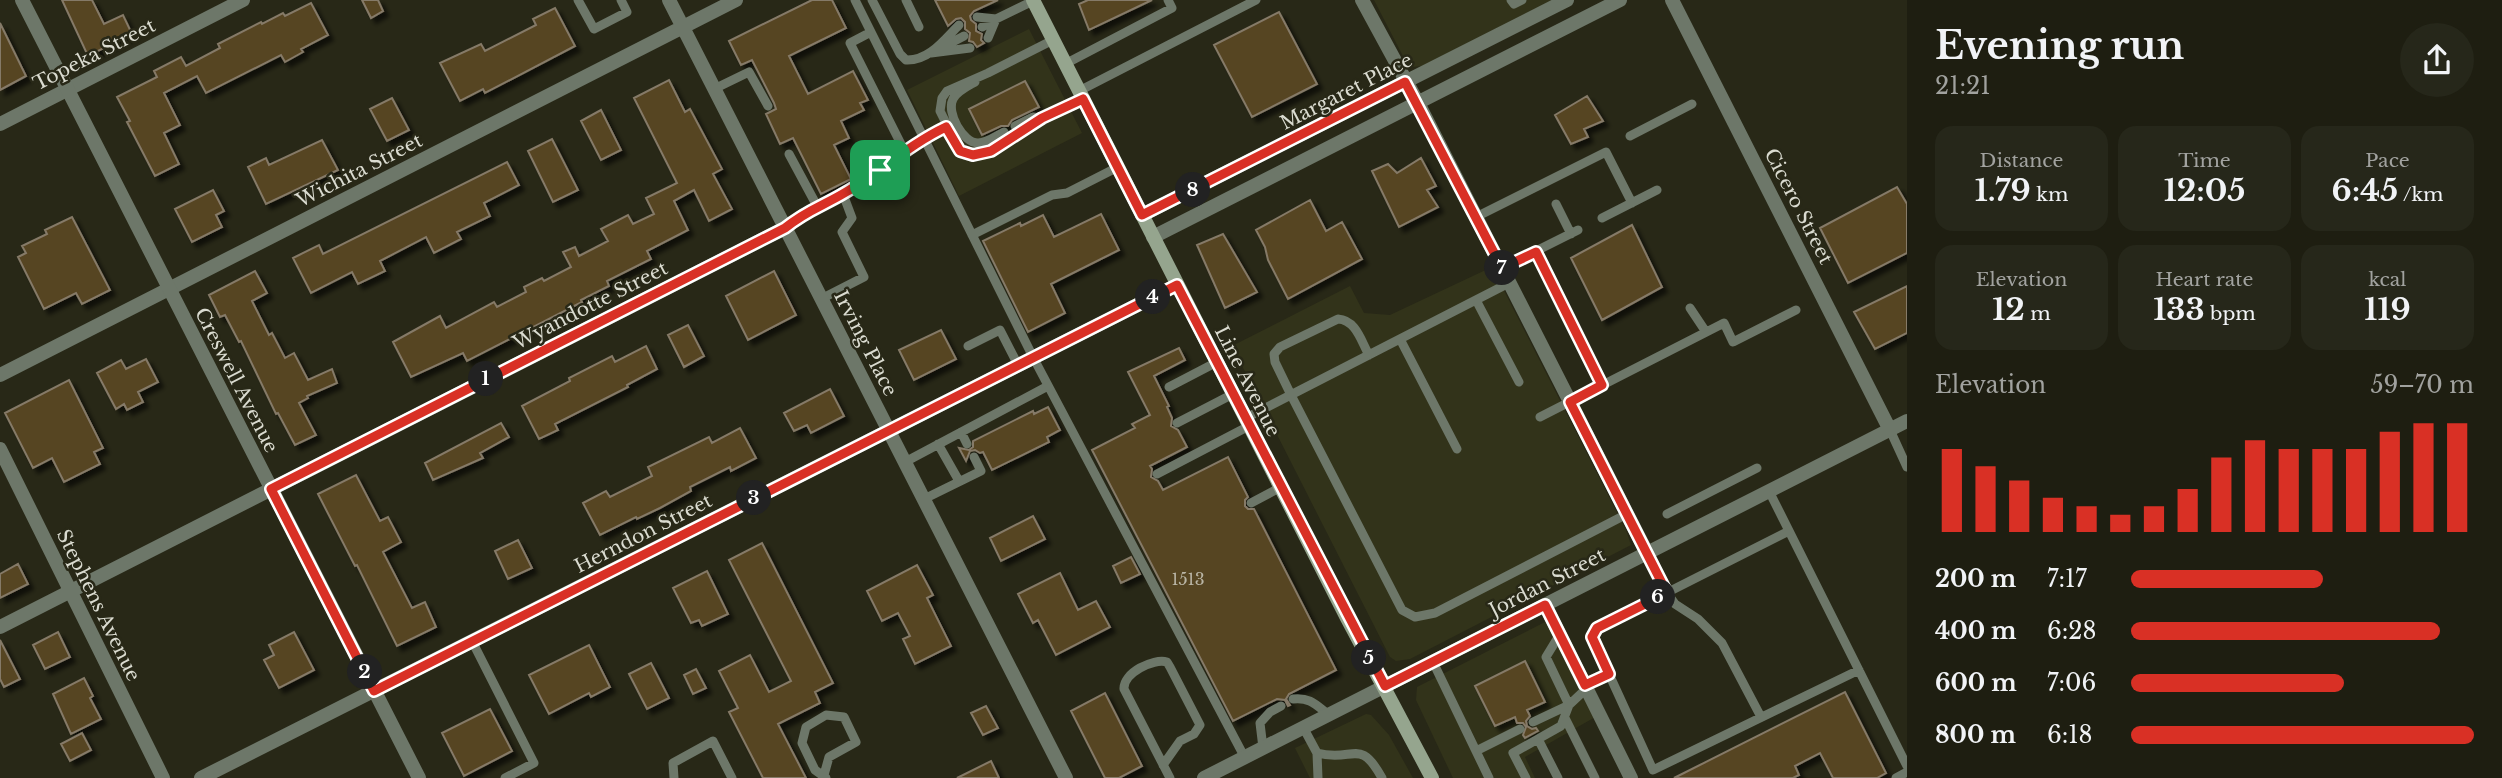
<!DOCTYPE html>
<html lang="en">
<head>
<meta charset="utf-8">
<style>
  body { margin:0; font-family:"Libre Baskerville",serif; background:#26271a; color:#f1f3f6; height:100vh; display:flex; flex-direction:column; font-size:26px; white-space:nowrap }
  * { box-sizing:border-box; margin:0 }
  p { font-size:23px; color:#a1a29f }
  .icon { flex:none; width:38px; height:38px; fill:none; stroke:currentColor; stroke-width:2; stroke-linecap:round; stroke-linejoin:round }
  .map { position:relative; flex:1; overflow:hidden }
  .panel { display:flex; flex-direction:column; background:#1e1e11; width:595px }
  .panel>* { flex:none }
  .pin { position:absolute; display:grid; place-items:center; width:60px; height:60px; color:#fff; margin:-30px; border-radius:14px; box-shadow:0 4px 10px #0006 }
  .km { position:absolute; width:35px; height:35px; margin:-18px; border-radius:50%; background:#222; color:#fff; font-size:19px; line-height:35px; text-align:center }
  .round { display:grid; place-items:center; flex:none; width:74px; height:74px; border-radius:37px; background:#26271a }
  .head { display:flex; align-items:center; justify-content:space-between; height:119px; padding:0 28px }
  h1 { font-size:38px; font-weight:700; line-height:52px }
  .metrics { display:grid; grid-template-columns:repeat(3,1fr); gap:10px; height:119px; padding:7px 28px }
  .metrics div { display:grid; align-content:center; border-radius:18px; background:#26271a; text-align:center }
  .metrics b { font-size:30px; font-weight:700 }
  .metrics small { font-size:19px; font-weight:400 }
  .metrics p { font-size:19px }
  .chart { height:196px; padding:14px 28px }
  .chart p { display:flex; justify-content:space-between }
  .chart svg { width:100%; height:126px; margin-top:7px; stroke:#d93025; stroke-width:6 }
  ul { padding:0 28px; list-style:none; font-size:23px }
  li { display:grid; grid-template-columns:112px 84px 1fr; align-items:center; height:52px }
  li i { height:18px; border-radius:9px; background:#d93025 }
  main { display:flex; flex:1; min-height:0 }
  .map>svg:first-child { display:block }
  .built { fill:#32331a }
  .building { fill:#574423; stroke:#857a67; stroke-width:2; filter:url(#shadow) }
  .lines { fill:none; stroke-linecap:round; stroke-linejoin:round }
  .service { stroke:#6d7769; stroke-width:9 }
  .minor { stroke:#6d7769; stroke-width:14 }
  .tertiary { stroke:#6d7769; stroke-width:14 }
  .secondary { stroke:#95a58e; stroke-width:14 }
  .route-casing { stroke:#fff; stroke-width:14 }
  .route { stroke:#d93025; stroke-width:9 }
  .labels { text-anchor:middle; stroke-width:5; stroke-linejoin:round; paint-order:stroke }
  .number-label { font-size:16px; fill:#b9b5a5 }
  .street-label { font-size:19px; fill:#dadbd0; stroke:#282817 }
</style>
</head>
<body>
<main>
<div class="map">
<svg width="1907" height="778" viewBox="0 0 1907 778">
  <defs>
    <filter id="shadow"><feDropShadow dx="5" dy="5" stdDeviation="2" flood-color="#0009"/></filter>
  </defs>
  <rect width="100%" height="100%" fill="#282817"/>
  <!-- built -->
  <path class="built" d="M1374,0H1552L1422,66L1412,67L1406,62Z
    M1029,29L1082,133L959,196L907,90Z
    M1492,267L1626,530L1631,545L1410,659L1396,661L1390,657L1232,346L1350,286L1364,313L1390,315Z
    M1545,622L1597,716L1525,757L1535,778H1453L1416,700L1417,687Z
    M1366,714L1371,715L1389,735L1413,778H1310L1295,748Z"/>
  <!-- building -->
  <path class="building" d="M62,0H92L104,24L123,15L132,34L88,56Z
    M362,0H378L383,11L371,18Z
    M812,0H832L846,28L789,56L808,94L853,71L868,100L860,103L864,110L841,121L849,138L834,145L851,179L821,194L793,138L780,144L766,114L776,109L774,103L752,60L741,65L729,41Z
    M935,0H998L974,11L970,16L971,20L976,24V31L982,34L981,40L984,43L977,47L973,42L969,41L970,33L965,29V22L961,18L956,19L948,26Z
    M1088,0H1152L1089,30L1079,4Z
    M311,3L328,35L301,49L303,52L285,62L281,55L206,93L197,76L164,93L180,125L164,133L179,164L155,176L127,122L130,121L117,97L157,77L154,71L181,57L186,66L220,48L218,44L261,22L262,24L283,13L285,16Z
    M555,8L575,46L485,93L483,89L460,101L440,63L481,44L485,51L536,25L533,19Z
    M1279,12L1317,84L1252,117L1214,45Z
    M0,23L26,76L0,90Z
    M669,80L685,112L690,109L722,169L713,174L732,209L709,221L694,190L674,201L688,230L647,251L651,259L607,281L609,286L581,300L582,302L467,361L463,353L411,377L393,342L440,316L446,328L494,302L497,307L526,292L524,287L542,278L544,281L571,267L563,252L575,247L579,256L608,241L601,229L628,215L633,224L654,214L646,198L677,183L634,98Z
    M1025,81L1039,107L1012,120L1008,126H1001L982,135L969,109Z
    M1587,96L1603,121L1584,129L1588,137L1571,144L1555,115Z
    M392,98L409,130L387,141L370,109Z
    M601,110L621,150L601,160L581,121Z
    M552,139L578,190L553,202L528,151Z
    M322,140L338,170L266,204L248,167L266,158L269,165Z
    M1421,158L1436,186L1427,190L1438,207L1399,227L1372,171L1388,164L1397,173Z
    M507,162L519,185L484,203L490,216L457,232L461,239L434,253L426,237L380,261L385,271L358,284L352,272L311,293L293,258L319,245L323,254Z
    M1897,187L1907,204V253L1848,283L1820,228Z
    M213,190L224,211L216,215L222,227L192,242L175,209Z
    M1310,200L1326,231L1342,222L1362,259L1288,299L1268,260L1265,247L1256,230Z
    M1101,214L1119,250L1051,284L1065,313L1028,332L983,241L1020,223L1021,226L1043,215L1054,237Z
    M72,217L110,290L82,304L76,293L44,309L18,257L26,253L22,246L47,234L45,230Z
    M1632,225L1662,287L1602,320L1571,258Z
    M1223,234L1257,292L1225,308L1197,245Z
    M255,271L267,293L252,301L269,335L272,333L285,358L294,353L308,380L332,369L337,383L307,396L308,398L299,403L316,435L295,445L278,413L276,414L241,341L239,342L225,315L220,317L209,295Z
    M774,271L796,315L748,340L726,296Z
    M1907,286V333L1875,349L1854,312Z
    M688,325L704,356L684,367L668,335Z
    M941,330L956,359L914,380L899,350Z
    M646,346L657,369L627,385L628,387L555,424L558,430L539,439L522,406L570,381L569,378L612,356L615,362Z
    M1179,348L1185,360L1154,376L1169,406L1167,407L1172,418L1171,426L1178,430L1187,447L1150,466L1152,469L1151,477L1158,481L1163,490L1228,457L1248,497L1245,500V506L1248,509H1254L1336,670L1289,694L1286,699L1290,705L1288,706L1285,700L1277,699L1233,721L1092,450L1135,428L1132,424L1150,415L1128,372Z
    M146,359L158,382L138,392L143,402L127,410L124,404L116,409L97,373L121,360L126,369Z
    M69,380L103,448L94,452L100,464L64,482L52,458L33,468L5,413Z
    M830,389L844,416L811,433L807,425L794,431L784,413Z
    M1048,407L1060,430L1047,437L1049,442L992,470L983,452L980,453L975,450L970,451L966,461L959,448L969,450L973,447V441L1033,411L1034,414Z
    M501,423L509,437L480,453L483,458L433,480L425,463Z
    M740,428L756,458L731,471L730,467L690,487L691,491L660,508L637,519L636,517L600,535L583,503L606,491L610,497L652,476L648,467L709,437L712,443Z
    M356,475L380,521L388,517L401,542L383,552L412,608L425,602L436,627L397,646L357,565L355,566L318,494Z
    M1033,516L1045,539L1001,561L990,538Z
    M518,540L532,568L508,579L495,551Z
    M762,543L833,683L815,692L820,703L778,724L806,778H763L729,712L738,708L719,671L750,655L769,692L791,681L729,560Z
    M1131,557L1140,574L1121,583L1113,566Z
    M18,564L28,584L0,598V574Z
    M917,565L933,595L927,598L951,646L915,664L903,639L910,636L898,613L882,621L867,591Z
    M707,571L728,614L702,626L699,620L691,623L673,588Z
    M1060,573L1078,610L1096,601L1110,627L1056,655L1038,620L1033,623L1018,594Z
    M58,632L70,657L45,669L33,645Z
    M294,632L314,670L279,688L264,660L274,655L269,645Z
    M0,640L20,679L4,687L0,679Z
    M589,645L610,687L591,697L589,693L549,714L529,675Z
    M1525,661L1545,702L1527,710L1530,716L1526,721L1527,726L1532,729L1536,728L1538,731L1525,738L1523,735L1526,727L1523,723H1517L1515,717L1495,726L1475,686Z
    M651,663L669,698L647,709L629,674Z
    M696,669L706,688L693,694L684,675Z
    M84,678L93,696L90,698L101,719L71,734L53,694Z
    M1845,692L1886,773L1877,778H1833L1820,753L1795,766L1799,775L1793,778H1674Z
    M1105,693L1142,766L1119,778H1105L1071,711Z
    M986,706L998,728L983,735L971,713Z
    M490,709L512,751L464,776L442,733Z
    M82,733L91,750L70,761L61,744Z
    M991,761L999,778H957Z"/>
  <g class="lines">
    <!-- service -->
    <path class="service" d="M578,0L594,29L627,12L621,0
      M855,0L1033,357L1245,758
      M872,0L900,54L906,60C929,61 944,40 959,25
      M906,0L919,27
      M1511,0L1514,4L1522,0
      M977,17L996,19L1035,0
      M982,27L996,19
      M871,32L850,43L905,152
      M988,38L996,19
      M1053,40L988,73L947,91L942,98L940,111L960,151L973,155L991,151L1042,118L1083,99
      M939,49L964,36
      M931,53L970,48
      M1065,64L1172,8L1168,0
      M975,82C968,86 957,91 953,99C946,113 963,143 978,143C987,143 996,136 1004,132
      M714,89L749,72L768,106
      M1079,91L1256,0
      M1015,126L1033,117L1042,118
      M1630,136L1692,104
      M789,154L817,206
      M843,194C878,172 909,145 946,127
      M1556,204L1571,234
      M1476,217L1606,152L1632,203
      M1602,218L1657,190
      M785,228L802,213L843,194L852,218L842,232L864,277L821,299
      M972,235L1052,195L1067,193L1118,167
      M1536,252L1602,385
      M1502,268L1578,230
      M1476,300L1519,382
      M1690,308L1706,332
      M1400,339L1457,449
      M968,346L1000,330L1018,365
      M1369,355C1361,341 1356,320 1338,319L1280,347L1274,354L1275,362L1291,395L1402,610L1415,617L1435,613L1627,514
      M1169,387L1217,362
      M1540,417L1724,323L1733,342L1796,310
      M1246,418L1509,283
      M1177,423L1233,394
      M1890,430L1907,467
      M961,432L967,444
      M938,444L959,481
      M905,462L1048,386
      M1157,474L1249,426
      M1769,491L1907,766
      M924,499L981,471L974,457
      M1251,503L1281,487
      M1667,514L1757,468
      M1789,531L1597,628L1592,637L1653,770L1859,670
      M1647,553L1667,593L1675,604L1698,619L1722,643L1761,717
      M1560,634L1546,657L1569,705L1586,689
      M472,641L534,763L505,778
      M1433,662L1489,778
      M1585,685L1609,674
      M1293,699C1310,697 1316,705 1329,715
      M1565,718L1595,778
      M1533,722L1569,705
      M1303,727L1317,753C1354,763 1359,736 1382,778
      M1538,739L1558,778
      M1263,748L1260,723L1270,712L1281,706
      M1476,751L1520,729
      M1317,753L1318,778
      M1163,765L1180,741L1194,734L1200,725L1170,667L1167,662C1153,658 1123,673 1124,689L1170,778
      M824,775L829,757L856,742L844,717L826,715L806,727L802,743L815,770L826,778
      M674,778L673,763L713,741L732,778
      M1526,778L1513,753L1561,726L1569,705
      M1896,778L1907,772"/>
    <!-- minor -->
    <path class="minor" d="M669,0L1066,778
      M1362,0L1418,103L1647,553
      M1672,0L1890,430
      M0,124L243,0
      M1142,215L1567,0
      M1153,237L1620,0
      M0,375L736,0
      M0,449L163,778
      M1545,605L1631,778
      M0,627L785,228
      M201,778L1177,285
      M1204,778L1907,421"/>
    <!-- tertiary -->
    <path class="tertiary" d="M22,0L419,778"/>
    <!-- secondary -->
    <path class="secondary" d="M1033,0L1347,618L1432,778"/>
  </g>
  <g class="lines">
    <!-- route casing -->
    <g class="route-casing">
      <path id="route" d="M1405,82L1502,268L1536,252L1602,385L1570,402L1667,593L1597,628L1592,637L1609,674L1585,685L1545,605L1385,686L1177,285L374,691L271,489L785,228C807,210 823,206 846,192C880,172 910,144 946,127L960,151L973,155L991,151L1042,118L1083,99L1142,215Z"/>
    </g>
    <!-- route -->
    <use href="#route" class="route"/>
  </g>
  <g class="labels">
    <!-- number labels -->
    <g class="number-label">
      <text x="1188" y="585">1513</text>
    </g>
    <!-- street labels -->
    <g class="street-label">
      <text transform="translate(94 54) rotate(-27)" y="7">Topeka Street</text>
      <text transform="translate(1346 91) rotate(-27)" y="7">Margaret Place</text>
      <text transform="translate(359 170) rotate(-27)" y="7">Wichita Street</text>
      <text transform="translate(1799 206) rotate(63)" y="7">Cicero Street</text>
      <text transform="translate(590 305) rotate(-27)" y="7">Wyandotte Street</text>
      <text transform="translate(866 343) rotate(63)" y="7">Irving Place</text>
      <text transform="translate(237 380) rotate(63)" y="7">Creswell Avenue</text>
      <text transform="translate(1248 381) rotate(63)" y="7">Line Avenue</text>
      <text transform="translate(643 533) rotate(-27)" y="7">Herndon Street</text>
      <text transform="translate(1547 582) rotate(-27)" y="7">Jordan Street</text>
      <text transform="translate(99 605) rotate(64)" y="7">Stephens Avenue</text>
    </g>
  </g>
</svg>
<div class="pin" style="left:880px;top:170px;background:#1e9e55"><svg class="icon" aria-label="arrive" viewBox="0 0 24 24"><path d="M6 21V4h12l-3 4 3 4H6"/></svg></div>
<b class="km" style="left:486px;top:379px">1</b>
<b class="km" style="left:365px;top:672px">2</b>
<b class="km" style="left:754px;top:498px">3</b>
<b class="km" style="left:1153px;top:297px">4</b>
<b class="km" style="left:1369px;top:658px">5</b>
<b class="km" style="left:1658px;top:597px">6</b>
<b class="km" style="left:1502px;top:268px">7</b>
<b class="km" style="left:1193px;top:190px">8</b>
</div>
<section class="panel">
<div class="head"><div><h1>Evening run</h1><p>21:21</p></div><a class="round"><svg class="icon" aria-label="share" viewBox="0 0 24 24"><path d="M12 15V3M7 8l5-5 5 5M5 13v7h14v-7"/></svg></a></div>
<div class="metrics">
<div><p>Distance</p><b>1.79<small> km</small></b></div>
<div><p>Time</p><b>12:05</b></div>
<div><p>Pace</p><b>6:45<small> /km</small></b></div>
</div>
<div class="metrics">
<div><p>Elevation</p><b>12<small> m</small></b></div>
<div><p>Heart rate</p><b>133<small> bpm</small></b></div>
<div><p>kcal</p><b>119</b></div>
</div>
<div class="chart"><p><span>Elevation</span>59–70 m</p>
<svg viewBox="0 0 160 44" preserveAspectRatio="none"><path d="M5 44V15M15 44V21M25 44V26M35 44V32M45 44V35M55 44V38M65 44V35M75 44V29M85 44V18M95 44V12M105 44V15M115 44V15M125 44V15M135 44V9M145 44V6M155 44V6"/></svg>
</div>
<ul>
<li><b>200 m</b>7:17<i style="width:56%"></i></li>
<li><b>400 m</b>6:28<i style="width:90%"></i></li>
<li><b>600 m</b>7:06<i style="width:62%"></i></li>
<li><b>800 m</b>6:18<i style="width:100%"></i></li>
</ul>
</section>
</main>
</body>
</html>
